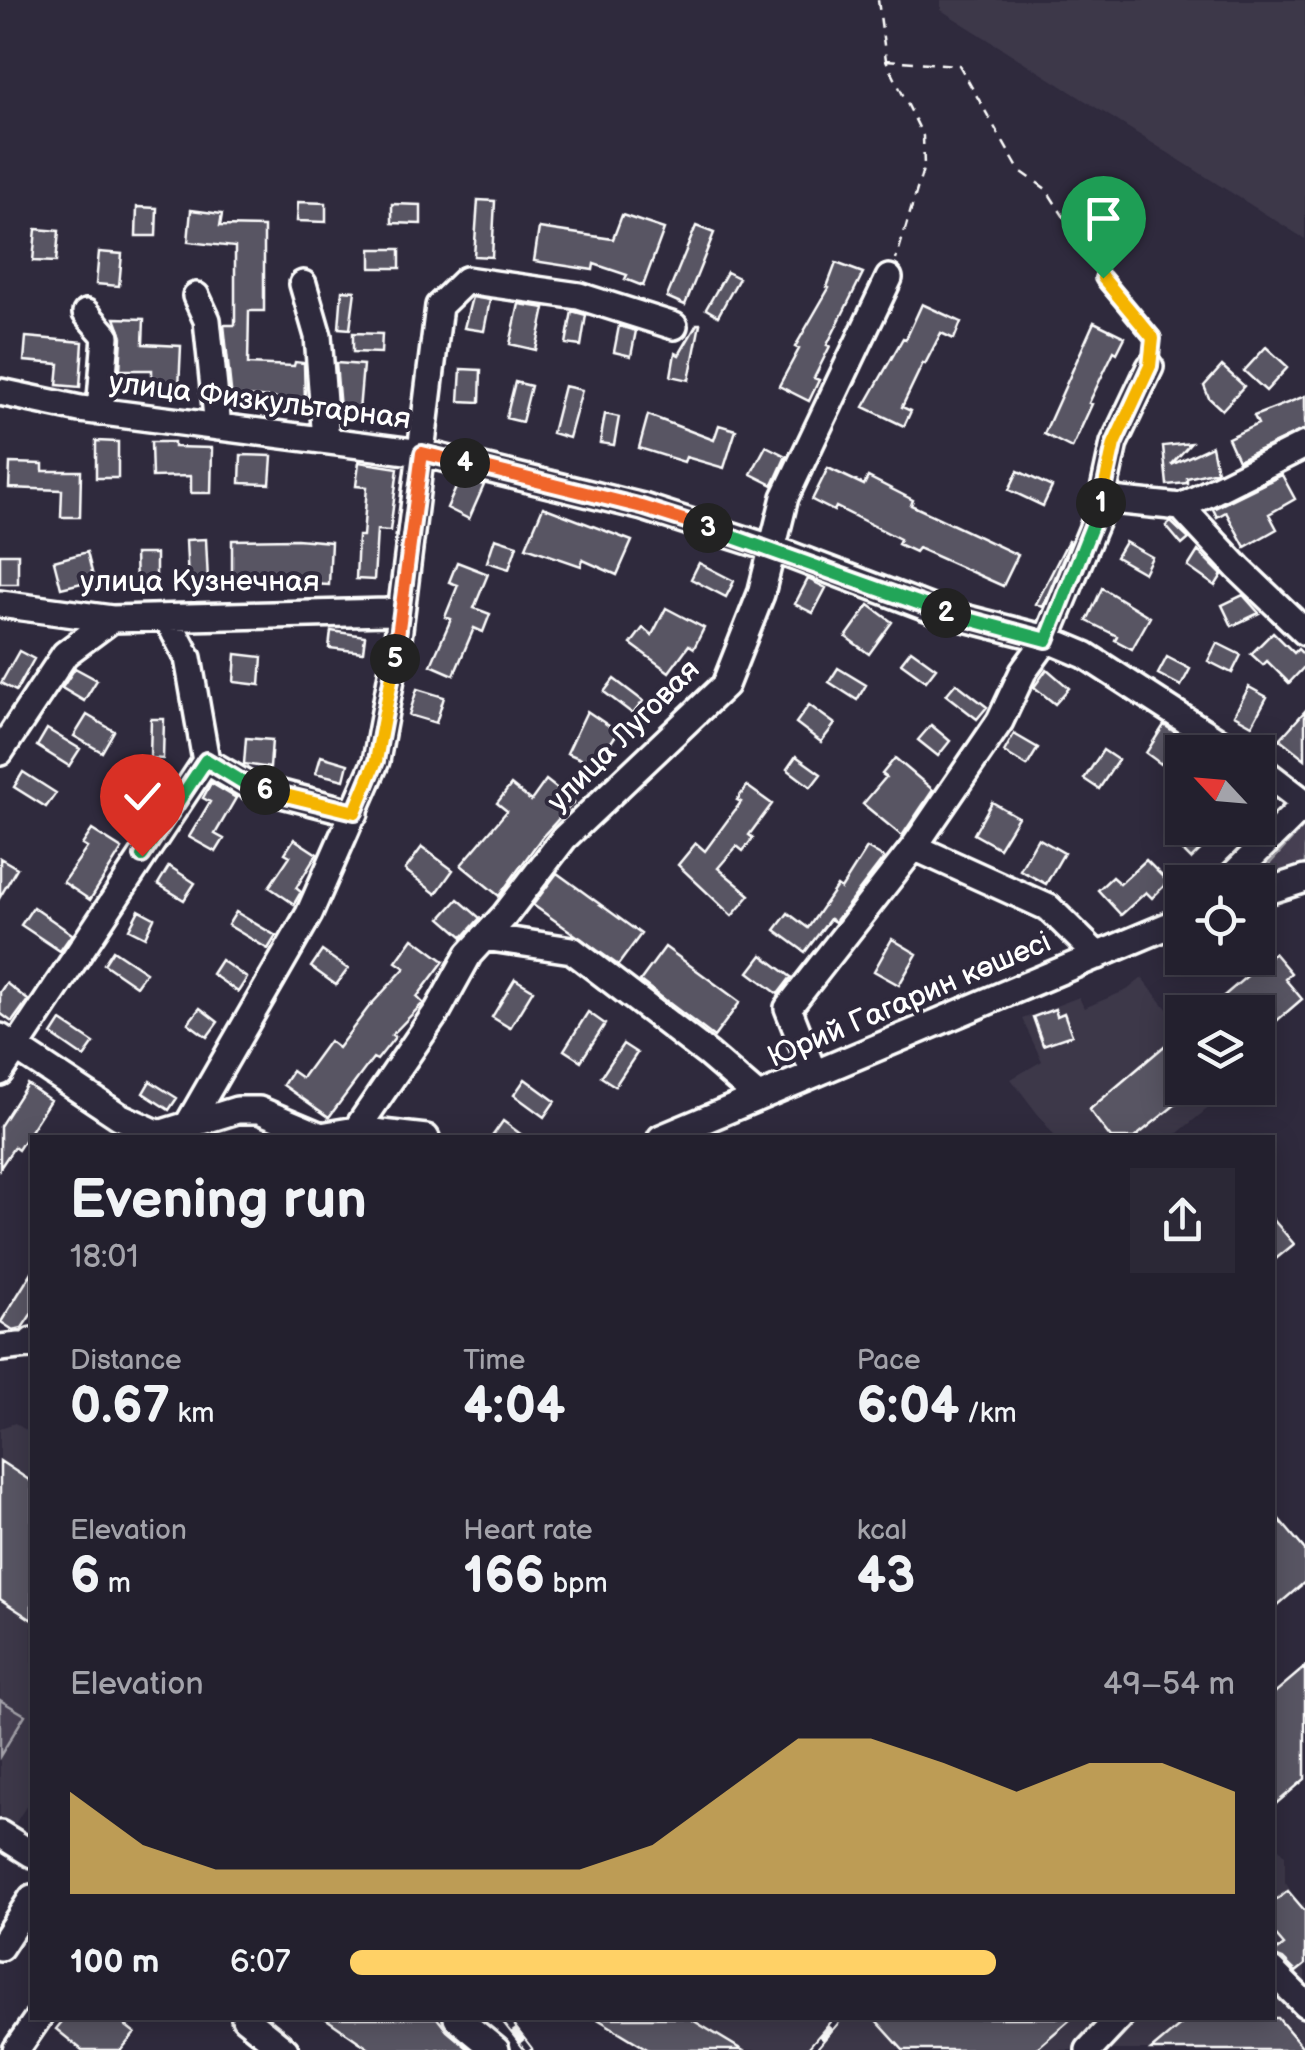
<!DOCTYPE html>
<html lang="en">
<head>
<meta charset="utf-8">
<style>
  body { margin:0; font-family:"Balsamiq Sans",sans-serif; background:#2b2836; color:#f1f3f6; height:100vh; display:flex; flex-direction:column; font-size:38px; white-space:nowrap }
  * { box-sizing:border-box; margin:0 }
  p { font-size:32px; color:#a3a3aa }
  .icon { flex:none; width:55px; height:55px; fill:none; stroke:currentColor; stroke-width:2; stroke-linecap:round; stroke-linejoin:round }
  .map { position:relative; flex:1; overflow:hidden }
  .details { position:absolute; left:30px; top:1135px; width:1245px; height:885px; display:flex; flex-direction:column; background:#23202e; border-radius:0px; box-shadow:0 5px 25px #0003,0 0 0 2px #403e4a }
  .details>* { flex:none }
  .needle { width:65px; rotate:296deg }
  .tools { position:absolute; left:1165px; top:735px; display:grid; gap:20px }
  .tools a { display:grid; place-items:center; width:110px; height:110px; border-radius:0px; background:#23202e; box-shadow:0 5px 25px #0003,0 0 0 2px #403e4a; font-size:50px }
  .pin { position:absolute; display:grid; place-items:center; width:85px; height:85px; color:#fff; margin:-102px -42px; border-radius:50% 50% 50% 0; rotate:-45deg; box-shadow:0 0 10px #0007 }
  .pin .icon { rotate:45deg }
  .km { position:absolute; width:50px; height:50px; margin:-25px; border-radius:50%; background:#222; color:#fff; font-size:28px; line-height:50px; text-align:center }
  .round { display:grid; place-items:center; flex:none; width:105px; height:105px; border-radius:0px; background:#2b2836 }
  .overview { display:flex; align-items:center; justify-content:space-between; height:170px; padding:0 40px }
  h1 { font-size:55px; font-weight:800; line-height:75px }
  .stats { display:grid; grid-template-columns:repeat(3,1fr); gap:15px; height:170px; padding:10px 40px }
  .stats div { display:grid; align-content:center }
  .stats b { font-size:50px; font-weight:800 }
  .stats small { font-size:28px; font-weight:400 }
  .stats p { font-size:28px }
  .chart { height:280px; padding:20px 40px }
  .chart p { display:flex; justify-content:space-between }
  .chart svg { width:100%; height:180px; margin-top:10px; fill:#ffd166; opacity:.7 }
  ul { padding:0 40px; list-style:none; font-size:32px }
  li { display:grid; grid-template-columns:160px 120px 1fr; align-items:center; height:75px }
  li i { height:25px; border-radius:12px; background:#ffd166 }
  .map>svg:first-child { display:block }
  .built { fill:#3c3749 }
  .green { fill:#464152; stroke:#a2a0a8; stroke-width:2.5 }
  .building { fill:#595564; stroke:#fff; stroke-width:2.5 }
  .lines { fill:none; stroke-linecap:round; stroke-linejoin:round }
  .minor-casing { stroke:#fff; stroke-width:32 }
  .path { stroke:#fff; stroke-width:2.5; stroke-dasharray:10 8; stroke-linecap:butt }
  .minor { stroke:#2f2a3d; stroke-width:25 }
  .rail-casing { stroke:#fff; stroke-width:9 }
  .rail { stroke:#2f2a3d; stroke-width:5; stroke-dasharray:15; stroke-linecap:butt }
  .split-1-casing { stroke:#fff; stroke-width:20 }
  .split-2-casing { stroke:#fff; stroke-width:20 }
  .split-3-casing { stroke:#fff; stroke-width:20 }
  .split-4-casing { stroke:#fff; stroke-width:20 }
  .split-5-casing { stroke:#fff; stroke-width:20 }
  .split-6-casing { stroke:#fff; stroke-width:20 }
  .split-7-casing { stroke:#fff; stroke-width:20 }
  .split-1 { stroke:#f5b400; stroke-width:12 }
  .split-2 { stroke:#22a559; stroke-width:12 }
  .split-3 { stroke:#22a559; stroke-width:12 }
  .split-4 { stroke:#f0652b; stroke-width:12 }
  .split-5 { stroke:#f0652b; stroke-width:12 }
  .split-6 { stroke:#f5b400; stroke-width:12 }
  .split-7 { stroke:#22a559; stroke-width:12 }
  .labels { text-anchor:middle; stroke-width:8; stroke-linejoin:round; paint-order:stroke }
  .street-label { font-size:30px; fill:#fff; stroke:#2f2a3d }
</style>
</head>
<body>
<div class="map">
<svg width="1305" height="2050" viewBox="0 0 1305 2050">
  <rect width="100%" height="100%" fill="#2f2a3d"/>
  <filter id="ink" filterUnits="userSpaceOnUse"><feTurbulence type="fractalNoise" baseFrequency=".01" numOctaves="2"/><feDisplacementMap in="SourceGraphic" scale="20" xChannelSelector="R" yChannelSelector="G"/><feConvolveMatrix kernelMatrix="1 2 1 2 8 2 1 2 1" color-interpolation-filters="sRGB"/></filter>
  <g filter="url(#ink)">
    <!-- built -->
    <path class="built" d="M941,0H1305V239L941,10Z
      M1142,978L1182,1027V1088H1233L1173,1137L1056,1138L1011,1079L1042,1061L1022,1019L1079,997L1084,1008L1127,990Z
      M15,1423L32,1434V1797L15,1824L0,1818V1428Z
      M1273,1841L1285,1855V1882L1300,1905L1305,1902V2050H725L729,2042L690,2018H1272Z"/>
    <!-- green -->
    <path class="green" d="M1305,825V865L1253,882Z
      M0,1700L25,1715L0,1756Z"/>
    <!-- building -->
    <path class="building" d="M478,200L495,201L492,257L474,256Z
      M298,202L326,203V222L297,221Z
      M392,204L421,205V224L392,223Z
      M137,207L157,208L156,236H136Z
      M191,210L222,214L220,226L264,227V311H249L248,364L294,366L295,362L304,363L305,400L243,396L242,401L232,400L224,325H235V247L188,242Z
      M622,215L664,229L643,286L625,279L627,275L594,264L593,270L534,261L539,228L613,239Z
      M696,226L714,233L685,305L667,297Z
      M36,229L59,231L56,262L33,261Z
      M371,249H400V268H371Z
      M99,252L122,254L119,286L96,284Z
      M836,263L863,273L827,345L830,346L814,378L819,380L809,401L779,386L799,349L795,347L829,288L827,287Z
      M727,272L739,278L718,316L706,309Z
      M342,290L355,291L350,329L339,328Z
      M472,297L490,300L484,331L464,328Z
      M519,304L545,308L536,350L510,344Z
      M922,304L961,322L954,339L941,333L925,364L923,363L902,407L911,411L904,426L864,407L903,338L906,339Z
      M572,311L586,315L581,346L566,344Z
      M115,318L144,319L143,344L181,346L179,388L152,386V370H120L122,337Z
      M1094,322L1125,337L1117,353L1114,351L1089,403L1092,404L1072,448L1044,434Z
      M697,324H700L689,380L671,376L675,353L679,355Z
      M619,326L636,331L631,356L614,352Z
      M353,333L382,334L381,353L353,352Z
      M26,337L83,342L80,387L57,385L59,364L24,361Z
      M1266,347L1288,367L1266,391L1244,371Z
      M336,363L363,365L359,411L340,409Z
      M1222,366L1244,386L1222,410L1209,398L1204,386Z
      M461,369L481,370L480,402L459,401Z
      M515,382L531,386L522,422L506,418Z
      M564,386L582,390L569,438L552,433Z
      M1305,396V429L1238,460L1228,438L1258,424L1254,416Z
      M605,414L619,417L614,445L600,443Z
      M648,415L714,440L719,425L736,430L724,468L686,457L684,462L639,448Z
      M96,441L118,442V478H96Z
      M151,442H174V447L212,448L211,493H191V476L152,477Z
      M1191,443L1171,465L1212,446L1217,471L1187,478V483L1167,485L1163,446Z
      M766,446L786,456L773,485L751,474Z
      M241,455L272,456L270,484L240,483Z
      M359,462L398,468L390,531L377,530L374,580L356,579L358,536H363L367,487L356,486Z
      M10,463L43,464V471H81L80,517H61L62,490L9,488Z
      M828,468L864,485L868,477L913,500L911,505L1018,555L1003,586L918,548L915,552L898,544L900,539L836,507L834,511L812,500Z
      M1018,471L1052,487L1043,506L1009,490Z
      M1282,475L1295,499L1269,514L1277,529L1245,547L1226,512L1217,517L1213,509Z
      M460,479L484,485L469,519L447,508Z
      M543,507L632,541L617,575L583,560L581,566L526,547Z
      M1171,522L1189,539L1182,545L1166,526Z
      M495,538L517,545L509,569L487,562Z
      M206,539L208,581L188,582L186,540Z
      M297,539L331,542L329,585L310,584L311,579L232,580V540Z
      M1068,541L1070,542L1043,607L1036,604Z
      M1125,542L1152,557L1144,573L1116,557Z
      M1198,551L1222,575L1215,586L1188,567Z
      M87,552L94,580L61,588L54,561Z
      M0,554H18V584H0Z
      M135,554H156V583L136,584Z
      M457,562L488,574L474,608L490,614L483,632L474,628L454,675L431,665L451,619L445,617L458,585L449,582Z
      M699,563L734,581L726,597L691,579Z
      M808,579L826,588L813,613L795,604Z
      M1102,588L1150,617L1132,649L1115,640L1117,636L1087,621Z
      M1243,595L1259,613L1232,626L1222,605Z
      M869,605L892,622L869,654L846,637Z
      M666,608L704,628L694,648L689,645L669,672L631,644L643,628L652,635Z
      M331,631L365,636L363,652L329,648Z
      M1273,632L1294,653L1298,649L1305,656V666L1289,683L1267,661L1263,665L1251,654Z
      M1217,643L1241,655L1232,673L1208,661Z
      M911,650L936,668L926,681L901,663Z
      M19,651L34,659L16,691L1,683Z
      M236,654L262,657L260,685L234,682Z
      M1167,657L1190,669L1181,686L1158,674Z
      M75,668L97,680L84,701L62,688Z
      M838,668L866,685L857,700L829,682Z
      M1047,669L1069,688L1055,704L1034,687Z
      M614,679L643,701L633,714L604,692Z
      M956,683L987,707L977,719L946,695Z
      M1249,687L1267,697L1252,725L1234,715Z
      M417,689L444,697L436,723L409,715Z
      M809,705L835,724L821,742L796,723Z
      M587,711L618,732L605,751L608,752L602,768L567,753Z
      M1305,711V759L1280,739Z
      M87,715L114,731L102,752L74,736Z
      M151,719H164L163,759L150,758Z
      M931,725L950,741L938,756L918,740Z
      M1164,725L1179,735L1161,764L1146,753Z
      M47,729L80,749L69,766L37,746Z
      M1014,734L1038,748L1027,766L1004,752Z
      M246,738L272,740L270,768L244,764Z
      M1103,750L1118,760L1099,789L1084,779Z
      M321,756L348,764L344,780L316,773Z
      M796,756L821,774L811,787L787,769Z
      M895,758L933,790L902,836L863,804L886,777L882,774Z
      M23,772L56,793L46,807L14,787Z
      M546,780L574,802L542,837L499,896L461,865L507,811L497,803L511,785L531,801Z
      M125,782L153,799L144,815L116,798Z
      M211,783L236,798L215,834L224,839L216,852L189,837L210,802L203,798Z
      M747,786L772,804L749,835L753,838L743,851L737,846L718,868L750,895L732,916L678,865L696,843L705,851L741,802L737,800Z
      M992,802L1018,817L999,848L974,834Z
      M1177,828H1223L1191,859L1168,836Z
      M92,830L122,849L90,900L63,882L87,848L82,845Z
      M1038,838L1064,853L1046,884L1020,870Z
      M294,839L317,854L296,888L301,892L294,904L269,887L290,856L285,853Z
      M422,847L453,870L436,894L405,870Z
      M867,848L884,858L835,922L830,919L805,952L775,930L788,913L808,928L837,886L841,889Z
      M0,858L17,868L0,897Z
      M1146,860L1168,882L1152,898L1146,892L1121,915L1098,890L1112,877L1120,884Z
      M169,866L195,883L184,900L158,884Z
      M557,873L641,934L618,965L533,905Z
      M458,899L480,918L463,937L441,918Z
      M33,907L72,934L60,951L21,925Z
      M139,910L154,918L145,937L129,929Z
      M236,912L276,936L268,949L228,925Z
      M413,938L444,961L417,997L423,1003L392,1035L395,1037L377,1060L373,1058L329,1117L283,1085L292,1071L302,1078L329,1041L338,1048L368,1008L405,968L396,962Z
      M892,939L917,954L899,985L874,971Z
      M665,947L740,1002L714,1037L640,981Z
      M113,950L146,972L136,986L104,964Z
      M322,951L348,969L336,985L311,967Z
      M1274,953L1291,973L1285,979L1302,999L1258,1037V1012H1205Z
      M762,955L791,977L778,994L749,972Z
      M221,960L247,978L238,992L212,974Z
      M515,979L533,990L510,1028L492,1017Z
      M6,983L28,1000L12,1022L0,1013V992Z
      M200,1008L218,1022L207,1037L188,1023Z
      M1055,1009L1057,1016L1064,1013L1072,1035L1043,1045L1033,1017Z
      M588,1012L605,1024L581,1061L564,1050Z
      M61,1021L94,1043L84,1057L52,1035Z
      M1182,1031V1088H1196L1134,1138H1111L1089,1110Z
      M623,1044L637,1053L615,1086L601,1077Z
      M525,1079L555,1101L544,1117L514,1095Z
      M150,1081L177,1098L169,1110L143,1093Z
      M27,1084L50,1100L18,1150L14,1147L0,1168V1126Z
      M503,1121L526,1138H491Z
      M1272,1218L1294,1244L1272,1262Z
      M32,1272V1313L22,1328L13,1330L1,1322Z
      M0,1461L32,1482V1620L0,1599Z
      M1272,1511L1305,1550V1582L1272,1610Z
      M1305,1667V1779L1272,1807V1695Z
      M1288,1891L1305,1911V1965L1296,1972L1283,1959L1272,1955L1284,1945L1272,1931V1903Z
      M65,2018H116L135,2033L121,2050H82L56,2029Z
      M325,2018H437L447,2031L470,2050H371Z
      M596,2018H689L742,2050H649Z
      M874,2018H1072L1035,2050H903Z
      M1189,2018H1278L1305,2050H1151Z"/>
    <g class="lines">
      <!-- minor casing -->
      <g class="minor-casing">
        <path id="minor" d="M303,284L318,336L326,440
          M196,296L207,320L218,427
          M86,313L106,336L100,412
          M0,392L80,409L422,453L643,507L774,549L937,611L1047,639L1085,655L1235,752
          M1102,499L1181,507L1305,445
          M1181,507L1238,568L1305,632
          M0,604L112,619L387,612L401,609
          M0,752L65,654L112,619
          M206,761L247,785L355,813
          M1258,767L1305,803
          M914,847L1049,908L1098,956
          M1226,882L1305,804
          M1258,894L1305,879
          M484,937L572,950L708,1054L758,1097
          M0,1037L119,1116L159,1134L237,1110H259L321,1136L356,1130L426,1138
          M0,1072L206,761L188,658L167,618
          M814,1074L788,1008L914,847L1000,721L1023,672L1047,639L1099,513L1114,443L1150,367
          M186,1128L309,914L376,761L397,646L439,306L466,280L579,296L674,326
          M346,1138L356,1130L438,1010L469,954L505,915L564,838L725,685L761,594L785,497L889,278
          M661,1138L1182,920
          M0,1348L29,1345L32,1341
          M0,1834L32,1854
          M0,1947L32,1898
          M1272,1971L1305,2004
          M245,2018L285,2050
          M457,2018L496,2050
          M16,2050L38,2018
          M1089,2050L1119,2018"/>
      </g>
      <!-- path -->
      <path class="path" d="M878,0L886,60L923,136L924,166L896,260
        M886,60L959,65L1019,170L1046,189L1103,278L1153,337L1152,346"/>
      <!-- minor -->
      <use href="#minor" class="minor"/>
      <!-- rail casing -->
      <g class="rail-casing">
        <path id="rail" d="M504,2018L529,2050
          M811,2050L838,2018"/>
      </g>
      <!-- rail -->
      <use href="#rail" class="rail"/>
    </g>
  </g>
  <g class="lines" filter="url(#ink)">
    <!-- split-1 casing -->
    <g class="split-1-casing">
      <path id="split-1" d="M1101,503L1114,444L1150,366L1153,338L1103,278"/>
    </g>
    <!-- split-2 casing -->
    <g class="split-2-casing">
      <path id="split-2" d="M946,613L1047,640L1101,503"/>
    </g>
    <!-- split-3 casing -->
    <g class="split-3-casing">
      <path id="split-3" d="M708,528L946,613"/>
    </g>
    <!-- split-4 casing -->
    <g class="split-4-casing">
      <path id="split-4" d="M465,463L642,507L708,528"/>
    </g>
    <!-- split-5 casing -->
    <g class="split-5-casing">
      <path id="split-5" d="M395,659L422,453L465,463"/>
    </g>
    <!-- split-6 casing -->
    <g class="split-6-casing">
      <path id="split-6" d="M265,790L355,812L376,761L395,659"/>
    </g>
    <!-- split-7 casing -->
    <g class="split-7-casing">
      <path id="split-7" d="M142,856L206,760L247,785L265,790"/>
    </g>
    <!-- split-1 -->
    <use href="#split-1" class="split-1"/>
    <!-- split-2 -->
    <use href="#split-2" class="split-2"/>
    <!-- split-3 -->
    <use href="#split-3" class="split-3"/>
    <!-- split-4 -->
    <use href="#split-4" class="split-4"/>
    <!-- split-5 -->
    <use href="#split-5" class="split-5"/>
    <!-- split-6 -->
    <use href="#split-6" class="split-6"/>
    <!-- split-7 -->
    <use href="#split-7" class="split-7"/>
  </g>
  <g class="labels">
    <!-- street labels -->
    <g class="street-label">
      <text transform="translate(260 400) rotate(7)" y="10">улица Физкультарная</text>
      <text x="200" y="591">улица Кузнечная</text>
      <text transform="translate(623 735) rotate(-45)" y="10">улица Луговая</text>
      <text transform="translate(909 999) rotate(-23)" y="10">Юрий Гагарин көшесі</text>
    </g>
  </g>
</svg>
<div class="tools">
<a><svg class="needle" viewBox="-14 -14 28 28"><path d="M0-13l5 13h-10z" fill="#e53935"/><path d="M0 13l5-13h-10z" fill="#a3a3aa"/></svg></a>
<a><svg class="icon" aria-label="locate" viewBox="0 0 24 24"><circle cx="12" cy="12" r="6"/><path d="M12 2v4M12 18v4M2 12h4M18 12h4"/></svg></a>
<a><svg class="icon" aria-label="layers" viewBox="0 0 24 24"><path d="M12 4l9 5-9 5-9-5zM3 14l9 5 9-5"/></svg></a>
</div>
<div class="pin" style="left:1103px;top:278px;background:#1e9e55"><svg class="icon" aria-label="arrive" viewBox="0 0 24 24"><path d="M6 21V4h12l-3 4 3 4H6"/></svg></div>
<div class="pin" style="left:142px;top:856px;background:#d93025"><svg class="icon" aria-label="check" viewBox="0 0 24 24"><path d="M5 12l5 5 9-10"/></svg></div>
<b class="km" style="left:1101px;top:503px">1</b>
<b class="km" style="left:946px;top:613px">2</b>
<b class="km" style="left:708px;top:528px">3</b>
<b class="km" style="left:465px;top:463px">4</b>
<b class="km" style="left:395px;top:659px">5</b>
<b class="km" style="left:265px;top:790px">6</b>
<section class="details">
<div class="overview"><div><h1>Evening run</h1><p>18:01</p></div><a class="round"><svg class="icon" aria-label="share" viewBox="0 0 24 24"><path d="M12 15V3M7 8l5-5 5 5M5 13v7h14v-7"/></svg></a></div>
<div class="stats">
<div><p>Distance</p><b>0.67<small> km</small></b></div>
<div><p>Time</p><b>4:04</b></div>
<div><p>Pace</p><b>6:04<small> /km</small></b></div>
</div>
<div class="stats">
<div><p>Elevation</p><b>6<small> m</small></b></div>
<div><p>Heart rate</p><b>166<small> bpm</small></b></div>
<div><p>kcal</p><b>43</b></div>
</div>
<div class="chart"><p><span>Elevation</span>49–54 m</p>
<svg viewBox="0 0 160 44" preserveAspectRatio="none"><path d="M0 44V19L10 32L20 38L30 38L40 38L50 38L60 38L70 38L80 32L90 19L100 6L110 6L120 12L130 19L140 12L150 12L160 19V44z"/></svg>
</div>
<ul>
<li><b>100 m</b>6:07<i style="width:73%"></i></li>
</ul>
</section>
</div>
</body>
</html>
